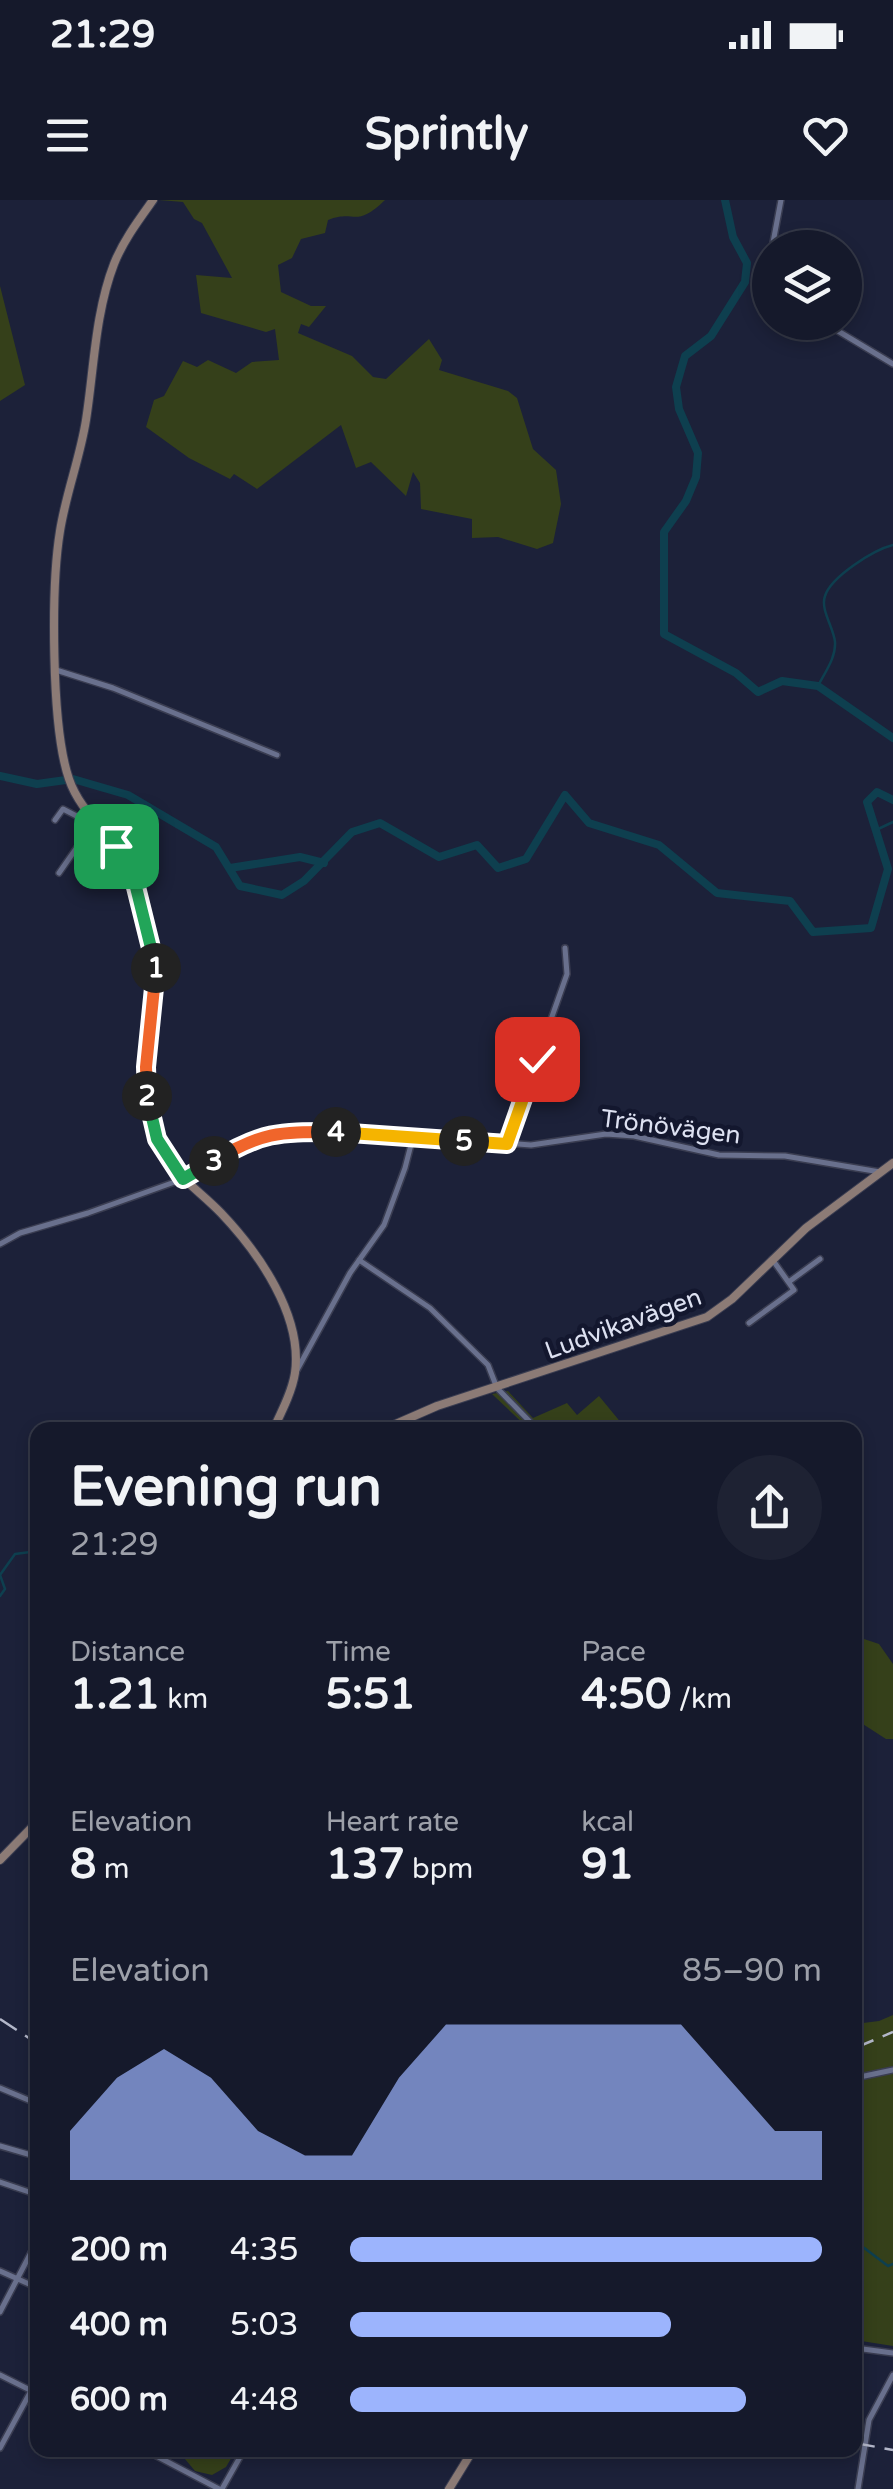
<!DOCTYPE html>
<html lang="en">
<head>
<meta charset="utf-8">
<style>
  body { margin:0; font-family:"Varela Round",sans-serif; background:#1e2233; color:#f1f3f6; height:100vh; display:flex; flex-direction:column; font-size:38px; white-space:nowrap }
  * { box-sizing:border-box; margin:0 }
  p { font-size:32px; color:#9da0a9 }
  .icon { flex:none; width:55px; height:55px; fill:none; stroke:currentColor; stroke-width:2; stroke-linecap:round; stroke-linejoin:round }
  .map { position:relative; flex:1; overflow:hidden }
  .sheet { position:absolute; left:30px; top:1222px; width:832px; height:1035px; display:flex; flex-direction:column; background:#15192b; border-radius:20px; box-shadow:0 5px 15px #0003,0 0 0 2px #343847 }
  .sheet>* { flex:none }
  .tools { position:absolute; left:752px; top:30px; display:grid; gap:20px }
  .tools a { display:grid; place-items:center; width:110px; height:110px; border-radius:50%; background:#15192b; box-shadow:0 5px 15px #0003,0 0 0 2px #343847; font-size:50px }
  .pin { position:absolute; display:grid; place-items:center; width:85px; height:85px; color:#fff; margin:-42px; border-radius:20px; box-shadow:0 5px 15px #0006 }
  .km { position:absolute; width:50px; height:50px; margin:-25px; border-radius:50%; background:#222; color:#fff; font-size:28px; line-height:50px; text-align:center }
  .round { display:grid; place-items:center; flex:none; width:105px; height:105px; border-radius:52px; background:#1e2233 }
  .head { display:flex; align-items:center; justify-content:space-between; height:170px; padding:0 40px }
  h1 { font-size:55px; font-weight:800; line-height:75px }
  .stats { display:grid; grid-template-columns:repeat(3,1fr); gap:15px; height:170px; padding:10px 40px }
  .stats div { display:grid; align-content:center }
  .stats b { font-size:42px; font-weight:800 }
  .stats small { font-size:28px; font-weight:400 }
  .stats p { font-size:28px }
  .chart { height:280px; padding:20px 40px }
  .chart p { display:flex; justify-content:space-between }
  .chart svg { width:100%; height:180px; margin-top:10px; fill:#9cb4fd; opacity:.7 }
  ul { padding:0 40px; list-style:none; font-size:32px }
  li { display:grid; grid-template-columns:160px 120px 1fr; align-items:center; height:75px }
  li i { height:25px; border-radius:12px; background:#9cb4fd }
  .status { display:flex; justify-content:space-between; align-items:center; height:70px; padding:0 50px; background:#15192b; direction:ltr }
  .status svg { height:28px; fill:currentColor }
  header { display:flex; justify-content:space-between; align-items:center; height:130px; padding:0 40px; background:#15192b; font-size:45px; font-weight:800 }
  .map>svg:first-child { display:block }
  .green { fill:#35401a }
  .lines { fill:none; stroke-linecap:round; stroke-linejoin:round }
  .stream { stroke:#0e3f4f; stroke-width:2.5 }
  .river { stroke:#0e3f4f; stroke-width:8 }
  .street-casing { stroke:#3a3d51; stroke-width:8 }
  .secondary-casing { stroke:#3a3d51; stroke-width:10 }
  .street { stroke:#69708d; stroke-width:5 }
  .secondary { stroke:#8c7b76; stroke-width:8 }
  .rail { stroke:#b3b7c9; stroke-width:2.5; stroke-dasharray:20 10; stroke-linecap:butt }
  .split-1-casing { stroke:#fff; stroke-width:20 }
  .split-2-casing { stroke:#fff; stroke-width:20 }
  .split-3-casing { stroke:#fff; stroke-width:20 }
  .split-4-casing { stroke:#fff; stroke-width:20 }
  .split-5-casing { stroke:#fff; stroke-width:20 }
  .split-6-casing { stroke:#fff; stroke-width:20 }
  .split-1 { stroke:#22a559; stroke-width:12 }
  .split-2 { stroke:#f0652b; stroke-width:12 }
  .split-3 { stroke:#22a559; stroke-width:12 }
  .split-4 { stroke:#f0652b; stroke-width:12 }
  .split-5 { stroke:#f5b400; stroke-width:12 }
  .split-6 { stroke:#f5b400; stroke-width:12 }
  .labels { text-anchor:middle; stroke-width:9; stroke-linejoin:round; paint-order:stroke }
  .street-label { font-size:25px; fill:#dde1f1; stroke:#13172e }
</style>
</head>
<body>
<div class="status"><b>21:29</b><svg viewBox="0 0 49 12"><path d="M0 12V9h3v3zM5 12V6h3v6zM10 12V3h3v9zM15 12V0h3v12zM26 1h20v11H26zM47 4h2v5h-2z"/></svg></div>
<header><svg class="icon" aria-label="menu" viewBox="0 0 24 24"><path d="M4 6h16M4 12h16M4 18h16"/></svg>Sprintly<svg class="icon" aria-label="heart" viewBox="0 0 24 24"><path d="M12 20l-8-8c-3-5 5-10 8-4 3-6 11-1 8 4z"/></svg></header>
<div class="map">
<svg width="893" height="2289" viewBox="0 0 893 2289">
  <rect width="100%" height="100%" fill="#1c2139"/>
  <!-- green -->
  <path class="green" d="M159,0H385C355,29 356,9 328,20L325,33L301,39L292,58L278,65L281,92L311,106H326L309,127L301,124L298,133L352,156L373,177L386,179L429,139L442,160L439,170L508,191L517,198L533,249L556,270L561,304L553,343L537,349L498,337L472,338V319L421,309L420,283L413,272L406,296L371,262L356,268L341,225L257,289L234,274L230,279L189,258L146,227L154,200L164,196L183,161L197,167L208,160L236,173L252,162L279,160L275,129L266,132L201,113L196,75L232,78L202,23L194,19L183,2Z
    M0,86L25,185L0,201Z
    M508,1191L533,1218L567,1203L577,1215L599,1196L627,1230H530L492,1194Z
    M855,1436L879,1444L893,1464V1539H886L855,1519Z
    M893,1815V2146L855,2140V1824L879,1821Z
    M181,2250H236L226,2267L212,2275L195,2271L180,2253Z"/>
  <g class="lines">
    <!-- stream -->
    <path class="stream" d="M818,486C825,472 836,458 835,442C834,428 820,410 825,396C831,377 873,350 893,345
      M876,630L893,622
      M0,1396L5,1389L0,1375L15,1354L38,1351
      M855,2041L888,2066L893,2064"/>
    <!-- river -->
    <path class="river" d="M725,0L733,37L747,63L745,82L711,136L685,156L676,187L679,209L698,253L696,277L686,301L664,332V434L736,473L758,492L782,481L818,486L893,538
      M0,576L37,584L73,579L128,595L216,647L240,686L282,695L304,681L352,632L380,623L439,657L477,645L498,668L526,659L565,595L589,623L659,645L717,693L790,701L813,732L871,728L888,669L867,602L877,592L893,600
      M230,668L300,657L324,663"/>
    <!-- street casing -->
    <g class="street-casing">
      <path id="street" d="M772,48L781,0
        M823,122L893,164
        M56,470L113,488L277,555
        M55,620L63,609L92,624
        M59,673L94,623
        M507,944L567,774L565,748
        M0,1044L20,1033L88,1013L183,979L249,940L283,932H356L531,945L606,934L634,936L719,955L785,956L880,972
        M359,1060L430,1108L488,1165L497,1188L538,1230
        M790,1081L820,1059
        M749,1123L794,1090L772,1059
        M297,1170L350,1073L384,1025L405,968L413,937
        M855,1878L893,1870
        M0,1888L38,1904
        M0,1946L38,1957
        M0,1982L38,1995
        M0,2071L38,2088
        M0,2112L38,2039
        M855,2148L893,2153
        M0,2175L38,2194
        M0,2248L38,2178
        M145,2250L219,2289
        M635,2250H651
        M222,2289L244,2250
        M858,2289L869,2220L893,2175"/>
    </g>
    <!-- secondary casing -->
    <g class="secondary-casing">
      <path id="secondary" d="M153,0C138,21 123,41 114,64C95,113 94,169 86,220C80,258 66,293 60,331C51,386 51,527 69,579C79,609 104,628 121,653C140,680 148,720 154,753C165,816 132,878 157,940C170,973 198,989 221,1013C259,1053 303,1116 295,1173C292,1192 281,1213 273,1230
        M382,1230L437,1206L707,1117L732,1099L806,1028L893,963
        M0,1660L38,1621
        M449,2289L473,2250"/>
    </g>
    <!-- street -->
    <use href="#street" class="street"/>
    <!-- secondary -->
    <use href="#secondary" class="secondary"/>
    <!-- rail -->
    <path class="rail" d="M0,1819L38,1844
      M855,1848L893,1832
      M855,2243L893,2250"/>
  </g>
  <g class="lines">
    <!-- split-1 casing -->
    <g class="split-1-casing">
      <path id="split-1" d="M116,646L132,671L156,768"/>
    </g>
    <!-- split-2 casing -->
    <g class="split-2-casing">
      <path id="split-2" d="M147,896L146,867L156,768"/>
    </g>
    <!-- split-3 casing -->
    <g class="split-3-casing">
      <path id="split-3" d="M147,896L157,939L183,979L214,961"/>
    </g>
    <!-- split-4 casing -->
    <g class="split-4-casing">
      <path id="split-4" d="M214,961C263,931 280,932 336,932"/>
    </g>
    <!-- split-5 casing -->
    <g class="split-5-casing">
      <path id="split-5" d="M336,932L464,941"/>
    </g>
    <!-- split-6 casing -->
    <g class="split-6-casing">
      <path id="split-6" d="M464,941L507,944L537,859"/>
    </g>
    <!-- split-1 -->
    <use href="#split-1" class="split-1"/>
    <!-- split-2 -->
    <use href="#split-2" class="split-2"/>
    <!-- split-3 -->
    <use href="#split-3" class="split-3"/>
    <!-- split-4 -->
    <use href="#split-4" class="split-4"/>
    <!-- split-5 -->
    <use href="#split-5" class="split-5"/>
    <!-- split-6 -->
    <use href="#split-6" class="split-6"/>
  </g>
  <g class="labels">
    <!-- street labels -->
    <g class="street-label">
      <text transform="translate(671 926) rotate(7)" y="9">Trönövägen</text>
      <text transform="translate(623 1123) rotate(-20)" y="9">Ludvikavägen</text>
    </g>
  </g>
</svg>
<div class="tools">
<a><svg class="icon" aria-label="layers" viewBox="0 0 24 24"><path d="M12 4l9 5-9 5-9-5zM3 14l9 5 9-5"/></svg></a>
</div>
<div class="pin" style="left:116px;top:646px;background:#1e9e55"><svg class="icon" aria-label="arrive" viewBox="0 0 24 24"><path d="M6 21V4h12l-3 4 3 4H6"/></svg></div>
<div class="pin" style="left:537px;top:859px;background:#d93025"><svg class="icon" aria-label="check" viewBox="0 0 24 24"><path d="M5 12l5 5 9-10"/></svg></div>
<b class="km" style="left:156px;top:768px">1</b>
<b class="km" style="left:147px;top:896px">2</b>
<b class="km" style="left:214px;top:961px">3</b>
<b class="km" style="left:336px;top:932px">4</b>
<b class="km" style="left:464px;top:941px">5</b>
<section class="sheet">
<div class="head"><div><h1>Evening run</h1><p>21:29</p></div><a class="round"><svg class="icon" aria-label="share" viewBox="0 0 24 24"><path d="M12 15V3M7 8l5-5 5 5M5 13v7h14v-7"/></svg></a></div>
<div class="stats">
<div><p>Distance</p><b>1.21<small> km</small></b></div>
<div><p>Time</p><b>5:51</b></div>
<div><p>Pace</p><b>4:50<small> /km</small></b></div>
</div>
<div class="stats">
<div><p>Elevation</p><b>8<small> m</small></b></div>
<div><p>Heart rate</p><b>137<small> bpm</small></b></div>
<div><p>kcal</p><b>91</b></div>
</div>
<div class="chart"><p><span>Elevation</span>85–90 m</p>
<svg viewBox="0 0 160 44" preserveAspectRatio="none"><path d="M0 44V32L10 19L20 12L30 19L40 32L50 38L60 38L70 19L80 6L90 6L100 6L110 6L120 6L130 6L140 19L150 32L160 32V44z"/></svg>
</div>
<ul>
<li><b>200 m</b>4:35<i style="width:100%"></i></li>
<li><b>400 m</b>5:03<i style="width:68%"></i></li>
<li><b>600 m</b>4:48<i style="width:84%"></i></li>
</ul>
</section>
</div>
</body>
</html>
